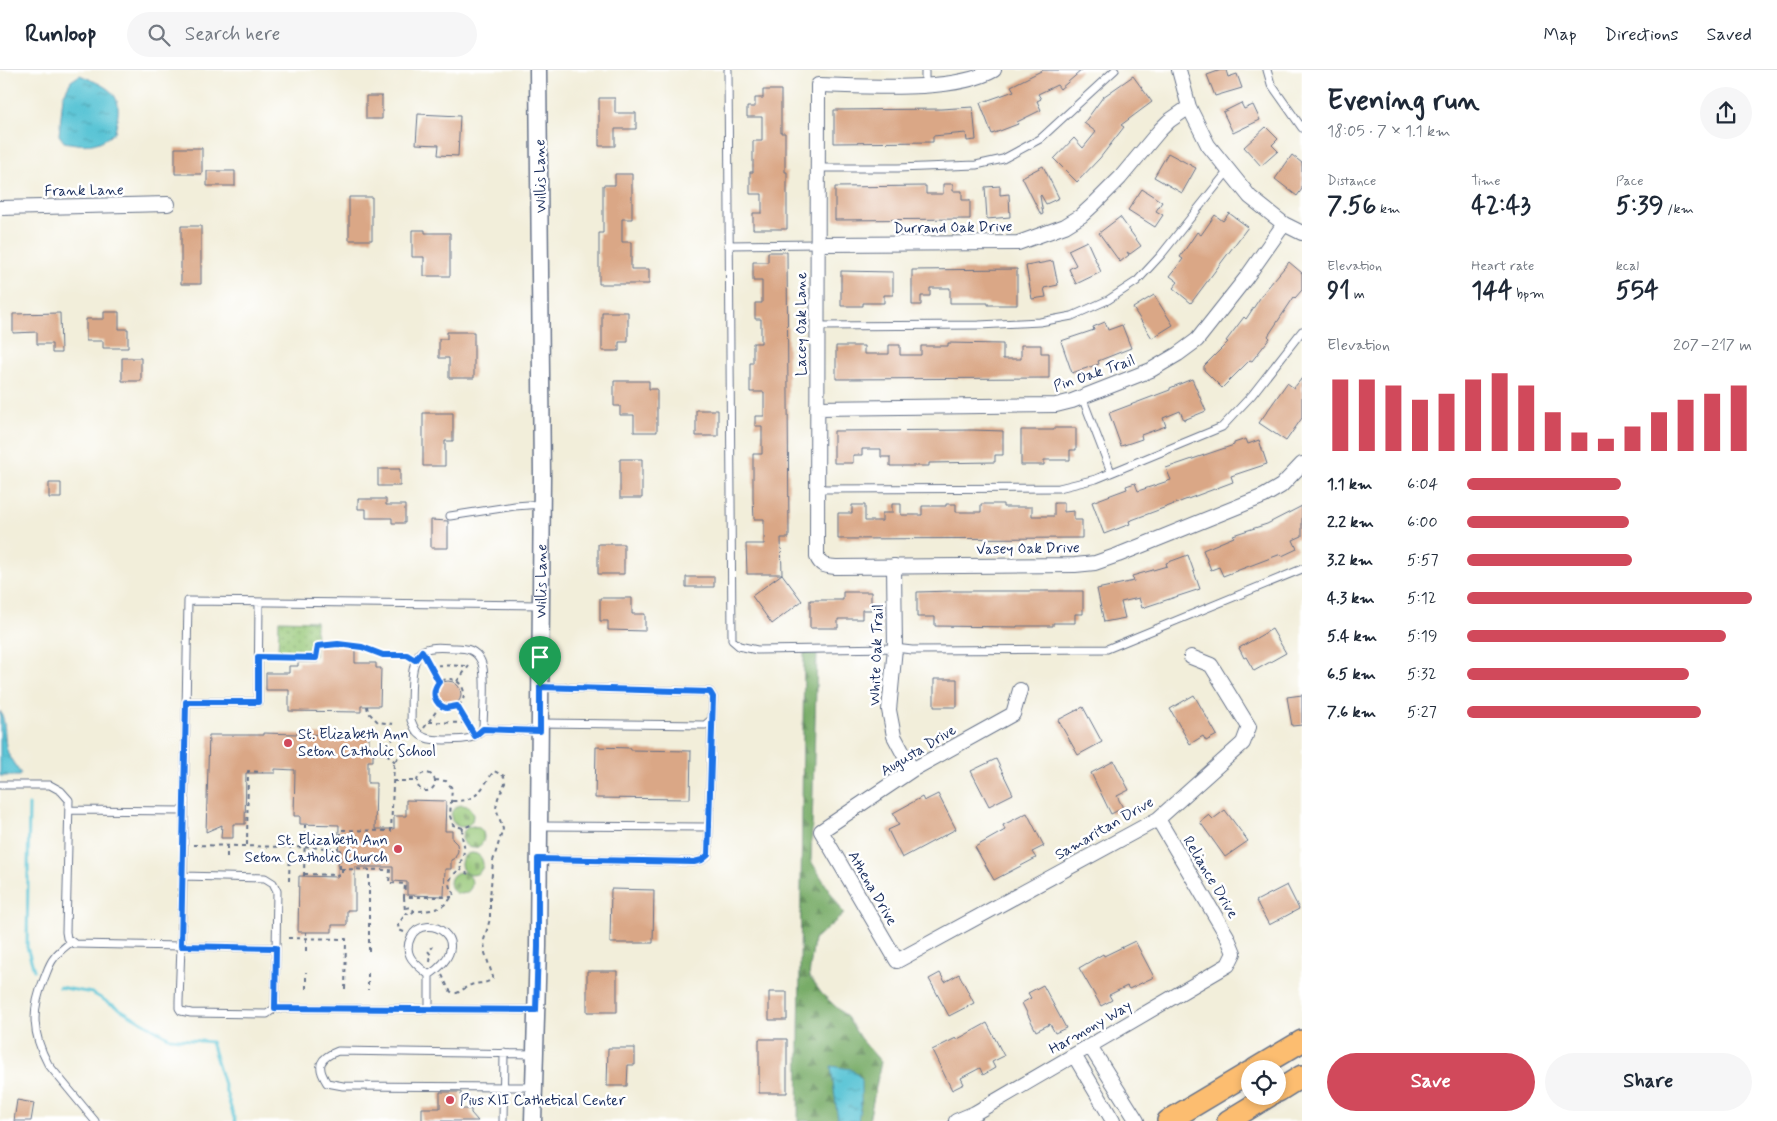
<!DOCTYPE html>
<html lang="en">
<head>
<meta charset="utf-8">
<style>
  body { margin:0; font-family:Mynerve,sans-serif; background:#f6f6f7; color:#1f2937; height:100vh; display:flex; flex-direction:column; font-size:19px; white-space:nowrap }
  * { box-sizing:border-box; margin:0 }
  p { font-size:16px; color:#747a83 }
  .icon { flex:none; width:28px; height:28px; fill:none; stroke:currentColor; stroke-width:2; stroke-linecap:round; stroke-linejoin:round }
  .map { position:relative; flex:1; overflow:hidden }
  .panel { display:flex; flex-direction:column; background:#fff; width:475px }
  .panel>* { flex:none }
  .controls { position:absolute; left:1241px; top:990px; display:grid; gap:10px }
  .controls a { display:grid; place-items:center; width:45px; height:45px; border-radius:50%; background:#fff; box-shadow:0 2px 8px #0003; font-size:25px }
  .pin { position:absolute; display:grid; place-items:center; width:42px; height:42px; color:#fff; margin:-51px -21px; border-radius:50% 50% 50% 0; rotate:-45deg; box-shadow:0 0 5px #0007 }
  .pin .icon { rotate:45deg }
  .round { display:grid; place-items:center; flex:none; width:52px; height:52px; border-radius:26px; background:#f6f6f7 }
  .headline { display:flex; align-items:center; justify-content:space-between; height:85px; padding:0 25px }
  h1 { font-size:28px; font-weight:800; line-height:38px }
  .figures { display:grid; grid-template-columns:repeat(3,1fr); gap:8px; height:85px; padding:5px 25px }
  .figures div { display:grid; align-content:center }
  .figures b { font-size:25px; font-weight:800 }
  .figures small { font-size:14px; font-weight:400 }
  .figures p { font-size:14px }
  .chart { height:140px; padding:10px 25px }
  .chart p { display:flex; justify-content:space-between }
  .chart svg { width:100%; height:90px; margin-top:5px; stroke:#d1495b; stroke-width:6 }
  .action { display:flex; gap:10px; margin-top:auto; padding:10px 25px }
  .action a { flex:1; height:58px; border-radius:30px; background:#d1495b; color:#fff; font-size:20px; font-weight:800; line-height:58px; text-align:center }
  .action a+a { background:#f6f6f7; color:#1f2937 }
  ul { padding:0 25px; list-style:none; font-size:16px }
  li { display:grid; grid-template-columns:80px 60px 1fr; align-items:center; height:38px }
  li i { height:12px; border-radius:6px; background:#d1495b }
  header { display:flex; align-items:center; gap:30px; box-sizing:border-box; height:70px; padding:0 25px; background:#fff; border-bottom:1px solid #e0e1e3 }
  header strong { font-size:24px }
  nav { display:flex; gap:28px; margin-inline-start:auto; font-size:18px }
  .search { width:350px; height:45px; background:#f6f6f7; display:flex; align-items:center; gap:12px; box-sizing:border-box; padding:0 18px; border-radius:28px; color:#747a83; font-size:19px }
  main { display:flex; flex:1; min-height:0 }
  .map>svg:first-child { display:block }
  .forest { fill:url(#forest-firs); stroke:#4a6e63 }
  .cemetery { fill:url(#cemetery-stones); stroke:#587b6a }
  .park { fill:url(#park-dots); stroke:#587b6a }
  .water { fill:url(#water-ripples); stroke:#3a7a9a }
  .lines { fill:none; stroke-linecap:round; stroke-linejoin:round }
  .stream { stroke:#5ac4d5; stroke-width:3 }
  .building { fill:#daa786 }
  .service-casing { stroke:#667289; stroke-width:9 }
  .minor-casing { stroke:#667289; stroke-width:16 }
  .tertiary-casing { stroke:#667289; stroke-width:19 }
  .primary-casing { stroke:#667289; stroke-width:24 }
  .path { stroke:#667289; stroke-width:2; stroke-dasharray:4 4; stroke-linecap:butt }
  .service { stroke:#fff; stroke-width:7 }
  .minor { stroke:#fff; stroke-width:14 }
  .tertiary { stroke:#fff; stroke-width:16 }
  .primary { stroke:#fcbd6f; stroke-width:21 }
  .route-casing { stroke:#fff; stroke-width:10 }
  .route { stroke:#1a73e8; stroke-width:6 }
  .poi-dot { fill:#d1495b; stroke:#fff; stroke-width:2 }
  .labels { text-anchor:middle; stroke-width:5; stroke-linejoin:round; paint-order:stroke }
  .street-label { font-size:15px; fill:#1b2f5e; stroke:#fff }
  .poi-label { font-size:15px; fill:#1b2f5e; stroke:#fff; text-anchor:start }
</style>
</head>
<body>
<header>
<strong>Runloop</strong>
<div class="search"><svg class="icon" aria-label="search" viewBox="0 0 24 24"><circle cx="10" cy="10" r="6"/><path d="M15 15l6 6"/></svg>Search here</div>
<nav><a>Map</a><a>Directions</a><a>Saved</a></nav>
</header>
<main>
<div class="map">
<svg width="1302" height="1051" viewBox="0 0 1302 1051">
  <defs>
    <pattern id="forest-firs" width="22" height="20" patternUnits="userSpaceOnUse" patternTransform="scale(1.25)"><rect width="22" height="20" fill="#78ac68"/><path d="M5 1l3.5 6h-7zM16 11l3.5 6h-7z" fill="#628c59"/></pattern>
    <pattern id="cemetery-stones" width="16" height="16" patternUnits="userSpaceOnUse" patternTransform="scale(1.25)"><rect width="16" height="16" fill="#96c777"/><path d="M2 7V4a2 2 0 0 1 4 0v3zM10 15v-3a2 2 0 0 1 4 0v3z" fill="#7aa265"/></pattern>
    <pattern id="park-dots" width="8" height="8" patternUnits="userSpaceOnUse" patternTransform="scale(1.25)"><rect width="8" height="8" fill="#96c777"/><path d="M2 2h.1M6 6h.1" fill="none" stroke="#7aa265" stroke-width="1.8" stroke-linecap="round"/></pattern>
    <pattern id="water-ripples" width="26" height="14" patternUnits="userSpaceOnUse" patternTransform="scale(1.25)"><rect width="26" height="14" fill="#5ac4d5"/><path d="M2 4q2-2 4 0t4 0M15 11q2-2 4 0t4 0" fill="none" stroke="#4aa0b0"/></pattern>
  </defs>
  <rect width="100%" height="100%" fill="#fff"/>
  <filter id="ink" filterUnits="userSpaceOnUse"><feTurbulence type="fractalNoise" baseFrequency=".02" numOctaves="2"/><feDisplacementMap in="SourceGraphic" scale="10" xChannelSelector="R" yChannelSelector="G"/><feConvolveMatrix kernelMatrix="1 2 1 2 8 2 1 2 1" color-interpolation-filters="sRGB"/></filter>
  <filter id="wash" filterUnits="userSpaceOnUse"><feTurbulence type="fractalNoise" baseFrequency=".0096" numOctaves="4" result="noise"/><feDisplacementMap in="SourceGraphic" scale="20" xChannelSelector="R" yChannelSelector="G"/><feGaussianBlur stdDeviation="1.12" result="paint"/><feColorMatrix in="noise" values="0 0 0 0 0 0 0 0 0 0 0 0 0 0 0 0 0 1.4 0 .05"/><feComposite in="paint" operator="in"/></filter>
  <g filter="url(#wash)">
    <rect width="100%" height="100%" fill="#f2eeda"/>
    <!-- forest -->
    <path class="forest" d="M804,582L817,585L811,791L844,844L814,870L809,906L822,924L847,947L860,968L881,992L869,1051H798Z"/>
    <!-- cemetery -->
    <path class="cemetery" d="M451 746a11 11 0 1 1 22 0a11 11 0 1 1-22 0Z
      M462 767a11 11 0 1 1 22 0a11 11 0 1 1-22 0Z
      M461 794a11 11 0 1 1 22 0a11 11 0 1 1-22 0Z
      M450 813a11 11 0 1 1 22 0a11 11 0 1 1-22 0Z"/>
    <!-- park -->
    <path class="park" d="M279,550L316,551L315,586L278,585Z"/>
    <!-- water -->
    <path class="water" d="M80,5C114,20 124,23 115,62C97,77 87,76 64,72L59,65L63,26L71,11Z
      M0,641C6,650 4,665 6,676C8,687 15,695 21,704L19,706H0Z
      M831,996L851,999L861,1008V1031L858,1051H838Z"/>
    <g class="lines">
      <!-- stream -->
      <path class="stream" d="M29,735L27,877L34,900
        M59,917L92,923L170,968L211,972L235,1051"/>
    </g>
    <g id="blocks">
      <!-- building -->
      <path class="building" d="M1043,0H1082L1060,19L1057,15L1038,24L1041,29L1037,31L1041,40L1017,52L1018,54L992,64L980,33L1014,21L1011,16Z
        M1221,0H1226L1228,7L1237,4L1242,18L1215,26L1207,5Z
        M1133,6L1152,32L1121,55L1124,57L1100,88L1077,112L1054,89L1074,68L1083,78L1096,62L1084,53L1103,27Z
        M763,20H781V63H785V102H787V159H753V143H762V124H750V102H753V71H762V47H747V37H755V28H763Z
        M366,26H382V49H366Z
        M599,28H615V43H636V59H615V76H599Z
        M1241,33L1244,39L1253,35L1260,50L1233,63L1223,42Z
        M973,37L976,70L967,71L966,63L933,66V72L834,73V40L941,39Z
        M418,44L460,46L458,86L438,85L439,75L416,74Z
        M1266,57L1278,69L1272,75L1278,81L1261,96L1244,77Z
        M175,78H202V104H175Z
        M1168,83L1196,98L1182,123L1154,107Z
        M1292,85L1302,93V119L1297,126L1275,109Z
        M1043,96L1059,128L1046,134L1041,125L1040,126L1043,144L1041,145L1022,107Z
        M207,101H235V116H207Z
        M615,104H632V149H622V172H631V199H649V214H599V163H603V115H615Z
        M943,114H953V121H962V130H970V149L835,150V117L926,116V124H943Z
        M1000,116V125L1009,124L1010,147L987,149L985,117Z
        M1142,119L1162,132L1156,141L1163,145L1155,157L1128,140Z
        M349,127H372V170H349Z
        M1229,143L1248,157L1191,233L1173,218L1178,212L1170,206L1183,189L1180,187L1197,162L1201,165L1215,145L1223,151Z
        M1120,147L1141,176L1130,184L1127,182L1129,185L1120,192L1099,163Z
        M181,156H201V214H181Z
        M412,160H425V163H450V206H424V187H412Z
        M1087,171L1101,202L1076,214L1069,199L1076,195L1068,180Z
        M768,182H787L789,468H781L782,504H747L746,474H764V449H754L753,428V384H762V356H755V346H764V322H750V293H753V273H761V249H755V233H762V211H753V192H768Z
        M1053,191L1058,215L1044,218L1046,227L1032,229L1026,196Z
        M1289,192L1302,203V220L1295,228L1294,227L1268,266L1270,268L1252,291L1250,290L1222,318L1204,300V296L1228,272L1226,271L1244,247L1246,249L1264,222Z
        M1017,199V235H988V233H950V218H930V226H921V235H912V200Z
        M841,201L893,202V225H884V233H863V236H841Z
        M1154,225L1173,255L1152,268L1133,238Z
        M104,242H119V259H128V278H103V271H86V249H104Z
        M602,242H628V272H619V281H602Z
        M60,243L61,283H52V274H37V262L13,263V244Z
        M1105,252L1108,260L1122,255L1131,278L1098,291L1099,294L1072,303L1061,271L1094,260L1093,257Z
        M447,262H474V308H449V288H439V269H447Z
        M948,273L1003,274V289H1021V275H1041V283H1049V308L836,309V276H864V284H889V275H900V285H921V276H948Z
        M122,288H141V311H122Z
        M1302,308V348L1286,371L1259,353L1287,313L1294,318Z
        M1192,309L1206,341L1184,350L1180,341L1163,348L1166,356L1141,365L1142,369L1121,376L1109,343L1170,320V318Z
        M614,311H649V319H657V362H634V345H620V336H614Z
        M696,340H718V366H696Z
        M423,343H453V371H445V396H423Z
        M1054,358H1076V380H1070V390H1044V395H1021V360H1054Z
        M973,360L1003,361V385H995V392L929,393V396H890V387H881V379H862V385H853V393H834V361Z
        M1246,369L1248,374L1259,370L1267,394L1231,406L1233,412L1129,451L1130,454L1104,464L1092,432L1127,419L1126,416L1135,413L1138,421L1171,410L1166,398L1234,375V373Z
        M620,389H642V428H620Z
        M378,399H400V416H378Z
        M49,413H61V428H49Z
        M358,429H386V435H405V453H392V448H366V439H358Z
        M1054,433H1064V442L1074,441V450H1082V468L838,469V443H852V435H865V451H882V443H892V434H901V445H922V436H946V434H956V442H981V434H1003V437H1032V446H1054Z
        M1302,436V466L1293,470L1297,479L1282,486L1281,484L1223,506L1219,497L1211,500L1203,480L1234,467L1233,465L1267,454Z
        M431,450L448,451V478H431Z
        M598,474H624V504H598Z
        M1188,485L1200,519L1142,538L1139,528L1121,532L1125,548L1104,552L1097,519L1134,511L1132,506L1167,496L1166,493Z
        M782,504L802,531L772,554L752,526Z
        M686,507H714V517H686Z
        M952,521H1083V544H1075V553H1053V556H1017V557L935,556V547H917V522Z
        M843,522H871V540H862V549H838V558H810V530H843Z
        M600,528H632V544H645V561L608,560V551H600Z
        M1272,559L1286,583L1254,601L1246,587L1244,588L1239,578Z
        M318,576L355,577V593H376V598H381L380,636H361V642L289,641V620H266V603H289V596H298V592H318Z
        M934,609H957V637H934Z
        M435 624a13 13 0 1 1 26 0a13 13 0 1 1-26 0Z
        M1194,625L1217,665L1206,671L1203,666L1190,674L1170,639Z
        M1302,625V655L1292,656L1287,627Z
        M1083,637L1102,672L1078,685L1058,650Z
        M263,663L369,666V679H373V691H368V713H376L375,759H394V746H406V730L446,731L445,761H452V769L457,774L458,781L455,788L451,790V799H445L444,826L407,825V812L393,811V797H355V840H347V855H332V862H298L299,806L338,807L339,755L300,754V746H294L295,700L275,699V703H246L245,754H233V768H221L222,755L206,762L209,665H263Z
        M596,677L631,678V680L691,681L690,729L595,728Z
        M996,689L1013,724L989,736L971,701Z
        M1114,691L1129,720L1117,726L1123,738L1111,744L1091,703Z
        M938,724L956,759L902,788L888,760L899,755L893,743L922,727L924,731Z
        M1225,740L1248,771L1225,787L1200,752L1209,745L1213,749Z
        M1027,743L1044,776L1032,782L1036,788L994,810L975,777L1005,760L1003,755Z
        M1287,815L1299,839L1269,855L1256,831Z
        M611,819L654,820L653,873H610Z
        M1135,871L1154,907L1129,919L1127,916L1109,925L1112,930L1101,936L1079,898L1103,884L1104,886Z
        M587,901H617V942H587Z
        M940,903L945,912L959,904L974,933L949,946L929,909Z
        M1043,915L1066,958L1055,963L1050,954L1036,961L1022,933L1031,928L1028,923Z
        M769,922H787V950H769Z
        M987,953L1004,986L992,992L995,998L983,1005L980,998L961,1008L964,1014L952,1020L932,980L956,968V970Z
        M759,969H787V1023H759Z
        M608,978H635V995H628L627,1016H607Z
        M440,1022H461V1039H471V1043L478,1051H422V1038H440Z
        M17,1030L34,1033L31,1051H14Z"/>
    </g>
  </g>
  <g filter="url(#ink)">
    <use href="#blocks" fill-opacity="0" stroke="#667289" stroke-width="1"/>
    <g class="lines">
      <!-- service casing -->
      <g class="service-casing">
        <path id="service" d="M728,0L732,570L739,576L757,580L895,578L912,580L1107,579L1302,499
          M925,0V15
          M1267,0L1271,14L1302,58
          M818,98H898L976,95L1003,89L1040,69L1115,0
          M728,175L817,174
          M817,256L979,255L1040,252L1072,246L1108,230L1137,211L1161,185L1228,101
          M1082,327L1111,402
          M817,419L1059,418L1096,409L1222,357L1252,325L1302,261
          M450,446L515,436L542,434
          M186,632H258L259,532
          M540,653L705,655L712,649L713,627L710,622L541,617
          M483,659C483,644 487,603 481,591C476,580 467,578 456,578C446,578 431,575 422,581C408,590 412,634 411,650C414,658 417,665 426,668C433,671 463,670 470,668C476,666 479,663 483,659L540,661
          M0,715H50L61,721L69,730L66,862L67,868L75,874L181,876L183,806
          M69,740L184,741
          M539,756L709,757L708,785L702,790L694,792L539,789
          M709,757L712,649
          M71,872C65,877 58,882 54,888C49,894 47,902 44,909C31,940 32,964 48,994L95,1051
          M275,938L267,944L191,943L181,941L179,938V931L181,876L276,878
          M429,939V905C481,870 424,840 411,867C408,873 407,880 410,886C413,893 423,900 429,905
          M535,940L275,938L277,821L273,813L265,808L183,806L188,531L540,535
          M533,1017L343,1016L327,1013C316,996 319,988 338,981L534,984
          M503,1051L504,983"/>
      </g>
      <!-- minor casing -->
      <g class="minor-casing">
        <path id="minor" d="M994,0C954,23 865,16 818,15L817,487C821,497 827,496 837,497L1075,495L1095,493L1118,485L1264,426L1281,416L1302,394
          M1179,0L1189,37L1208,75L1250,127L1284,154L1302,163
          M0,138L168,134
          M817,174L1018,173L1065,156L1081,146L1094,134L1120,108L1160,60L1169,51L1189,37
          M817,338L1056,335L1072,331L1151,300L1178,284L1197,270L1246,208L1284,154
          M894,496L895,578L889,640L894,666L912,700
          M1020,620L1013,644L912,700L821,761L897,891L1158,749L1243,673L1249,657L1211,595L1191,587
          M1090,976L1137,1051
          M1074,985L1113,1051
          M956,1051L975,1043L1228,895L1234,883L1227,866L1158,749"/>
      </g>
      <!-- tertiary casing -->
      <g class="tertiary-casing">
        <g id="tertiary">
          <path id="s1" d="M533,1051L538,877L542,406L538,0"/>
        </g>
      </g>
      <!-- primary casing -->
      <g class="primary-casing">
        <path id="primary" d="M1255,999L1302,971
          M1278,1021L1302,1006
          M1168,1051L1250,1002
          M1228,1051L1269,1026"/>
      </g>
      <!-- path -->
      <path class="path" d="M268,587L316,588L318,576L338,574L362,577L383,585L409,586
        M427,590L439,612
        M430,595L469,596
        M434 624a15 15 0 1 1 30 0a15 15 0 1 1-30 0Z
        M457,611L469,596
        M367,636L368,642L378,652L393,654
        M457,636L470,657
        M429,652L467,653
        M424,658L440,636
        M379,683L388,685L395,692
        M373,684L379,683L393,669
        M417 712a9 9 0 1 1 18 0a9 9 0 1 1-18 0Z
        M435,710L446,711L452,718L450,746L453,755L463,758L471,755
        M393,711H417
        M463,758C460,769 465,771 464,779C464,788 459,790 461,800L468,804
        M193,775L339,778
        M227,775V791
        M247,775L248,701L263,702
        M340,799L341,760L391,761L394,693L403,680
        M341,799L390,800L389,813L405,814L404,827H452
        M304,804L342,805V799
        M304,806L305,755
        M289,811L290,777
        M404,827L405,842
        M406,838L411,837L414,841
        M404,862L399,860L398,855L406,843L410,845L414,841C432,841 445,840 454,823C444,814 451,805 461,799
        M288,868L346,869L345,920
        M306,881V862
        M369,881V799
        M430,892L431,885L428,881L433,877
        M368,903V920
        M442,905C445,910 448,921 453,923C459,925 465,916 471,915C479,912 489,915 493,907L485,883L484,870L490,849V828L493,791L503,759L496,738L498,728L505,713L504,706L494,701C480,720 478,732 452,731
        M306,919V902"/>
      <!-- service -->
      <use href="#service" class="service"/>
      <!-- minor -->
      <use href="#minor" class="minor"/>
      <!-- tertiary -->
      <use href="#tertiary" class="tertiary"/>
      <!-- primary -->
      <use href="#primary" class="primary"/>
    </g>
  </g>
  <g class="lines" filter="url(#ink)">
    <!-- route casing -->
    <g class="route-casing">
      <path id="route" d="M338,574L362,577L383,585H407L415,590L422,581L439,612C431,622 434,634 446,638L457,636L475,666L483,659L540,661V617L710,622L713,627L708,785L702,790L694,792L538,789V877L536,940L275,938L276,878L181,876L186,632H258V587L316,588L318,576Z"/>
    </g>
    <!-- route -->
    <use href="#route" class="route"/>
  </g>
  <!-- markers -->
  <g class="poi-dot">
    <circle cx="288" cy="673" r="5"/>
    <circle cx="398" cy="779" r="5"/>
    <circle cx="450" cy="1030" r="5"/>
  </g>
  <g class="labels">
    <!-- street labels -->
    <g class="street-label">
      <text transform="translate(540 106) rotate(-91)" y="5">Willis Lane</text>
      <text transform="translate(84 120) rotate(-1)" y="5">Frank Lane</text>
      <text transform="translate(953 157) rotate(-1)" y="5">Durrand Oak Drive</text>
      <text transform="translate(801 254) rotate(-90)" y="5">Lacey Oak Lane</text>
      <text transform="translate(1094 303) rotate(-19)" y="5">Pin Oak Trail</text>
      <text transform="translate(1028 478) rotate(-1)" y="5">Vasey Oak Drive</text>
      <text dy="5" stroke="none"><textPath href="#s1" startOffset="540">Willis Lane</textPath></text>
      <text transform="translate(876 585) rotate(-88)" y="5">White Oak Trail</text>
      <text transform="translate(918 680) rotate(-31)" y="5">Augusta Drive</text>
      <text transform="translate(1104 758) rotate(-30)" y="5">Samaritan Drive</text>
      <text transform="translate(1211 807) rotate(59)" y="5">Reliance Drive</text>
      <text transform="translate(873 818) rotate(60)" y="5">Athena Drive</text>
      <text transform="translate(1090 957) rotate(-30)" y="5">Harmony Way</text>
    </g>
    <!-- poi labels -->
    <g class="poi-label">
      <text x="298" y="669">St. Elizabeth Ann<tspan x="298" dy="17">Seton Catholic School</tspan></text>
      <text x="388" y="775" text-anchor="end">St. Elizabeth Ann<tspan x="388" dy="17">Seton Catholic Church</tspan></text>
      <text x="460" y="1035">Pius XII Cathetical Center</text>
    </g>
  </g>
</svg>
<div class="controls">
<a><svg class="icon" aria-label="locate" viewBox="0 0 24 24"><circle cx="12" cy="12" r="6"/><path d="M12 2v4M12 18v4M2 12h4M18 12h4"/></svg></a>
</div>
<div class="pin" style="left:540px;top:617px;background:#1e9e55"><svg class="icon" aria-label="arrive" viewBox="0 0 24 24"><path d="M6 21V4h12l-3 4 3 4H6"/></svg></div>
</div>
<section class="panel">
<div class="headline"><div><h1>Evening run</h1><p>18:05 · 7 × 1.1 km</p></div><a class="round"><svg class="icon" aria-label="share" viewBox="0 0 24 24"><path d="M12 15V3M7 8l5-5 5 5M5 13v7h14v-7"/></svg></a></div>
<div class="figures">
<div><p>Distance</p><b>7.56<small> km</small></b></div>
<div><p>Time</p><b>42:43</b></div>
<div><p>Pace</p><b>5:39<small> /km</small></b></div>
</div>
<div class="figures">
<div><p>Elevation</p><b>91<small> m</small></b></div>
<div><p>Heart rate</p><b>144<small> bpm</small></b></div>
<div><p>kcal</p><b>554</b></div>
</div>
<div class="chart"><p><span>Elevation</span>207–217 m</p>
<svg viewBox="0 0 160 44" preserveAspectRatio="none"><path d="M5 44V9M15 44V9M25 44V12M35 44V19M45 44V16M55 44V9M65 44V6M75 44V12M85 44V25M95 44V35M105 44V38M115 44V32M125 44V25M135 44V19M145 44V16M155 44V12"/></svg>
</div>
<ul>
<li><b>1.1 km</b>6:04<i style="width:54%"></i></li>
<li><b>2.2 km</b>6:00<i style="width:57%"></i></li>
<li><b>3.2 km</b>5:57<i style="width:58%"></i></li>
<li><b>4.3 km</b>5:12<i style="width:100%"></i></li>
<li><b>5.4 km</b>5:19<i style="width:91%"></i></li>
<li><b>6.5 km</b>5:32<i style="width:78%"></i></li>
<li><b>7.6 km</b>5:27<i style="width:82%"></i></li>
</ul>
<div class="action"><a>Save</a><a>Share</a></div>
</section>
</main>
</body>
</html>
